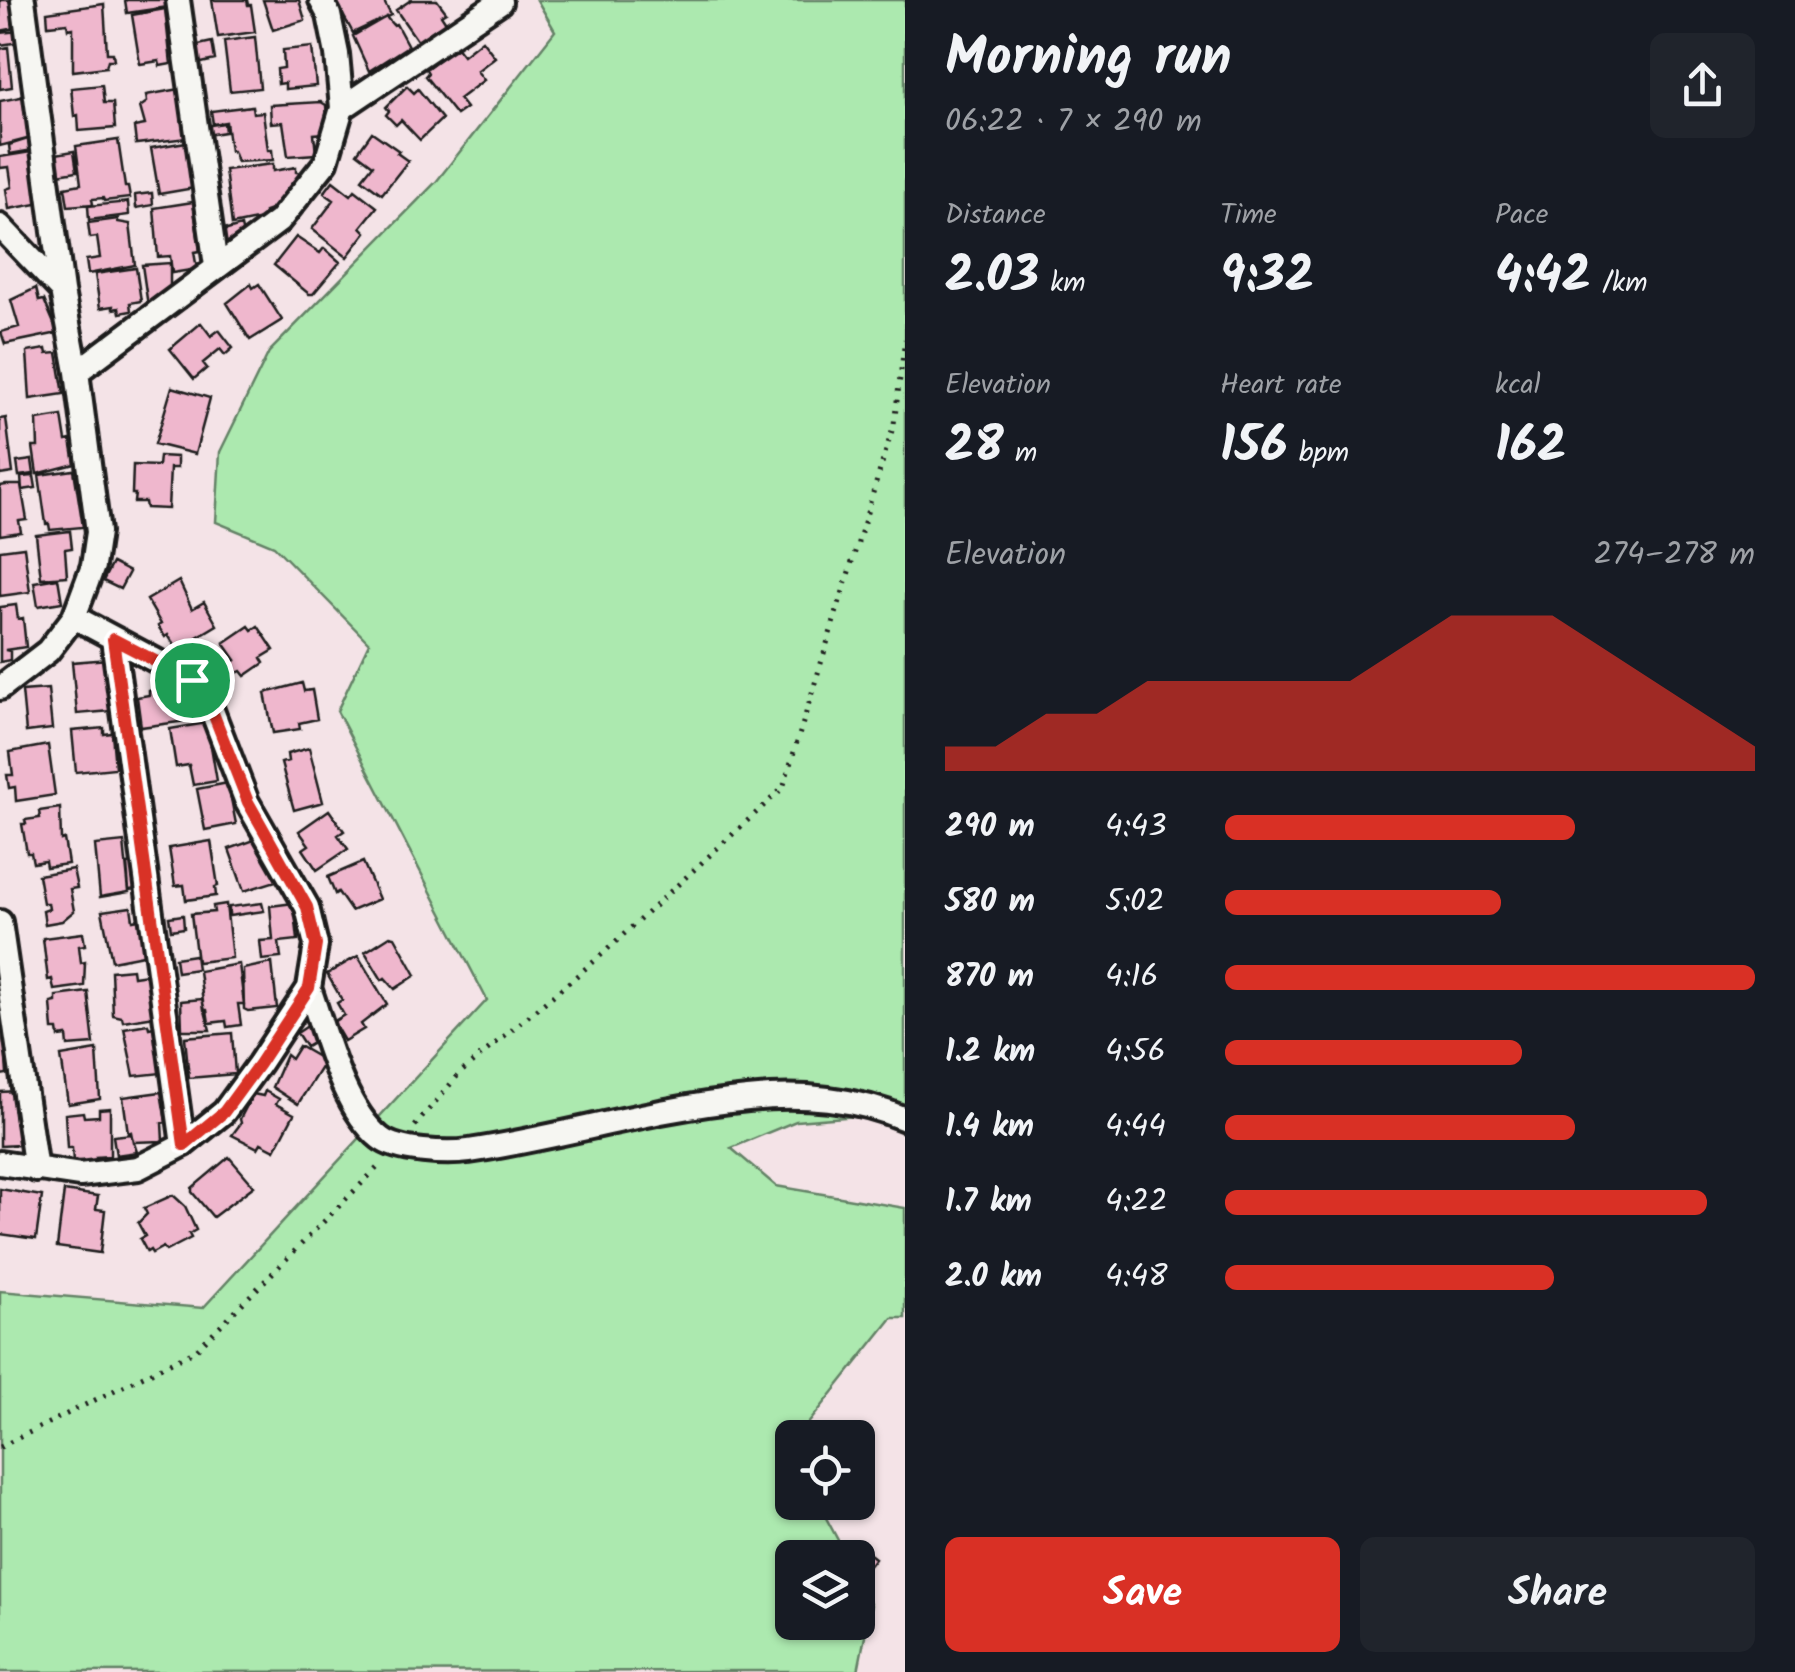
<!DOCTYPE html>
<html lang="en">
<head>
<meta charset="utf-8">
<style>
  body { margin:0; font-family:Kalam,sans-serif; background:#20242c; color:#f1f3f6; height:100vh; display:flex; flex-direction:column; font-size:38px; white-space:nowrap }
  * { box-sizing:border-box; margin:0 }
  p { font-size:32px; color:#9ea1a6 }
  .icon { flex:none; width:55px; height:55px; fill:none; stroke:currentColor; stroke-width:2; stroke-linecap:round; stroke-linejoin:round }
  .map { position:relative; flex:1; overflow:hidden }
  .details { display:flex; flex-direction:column; background:#171b24; width:890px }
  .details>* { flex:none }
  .buttons { position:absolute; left:775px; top:1420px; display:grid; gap:20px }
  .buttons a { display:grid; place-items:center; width:100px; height:100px; border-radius:15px; background:#171b24; box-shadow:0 2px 8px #0004; font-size:50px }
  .pin { position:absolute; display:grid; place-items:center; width:85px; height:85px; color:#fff; margin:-42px; border:5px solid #fff; border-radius:50%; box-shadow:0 2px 10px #0007 }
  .round { display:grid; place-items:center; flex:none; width:105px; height:105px; border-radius:15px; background:#20242c }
  .head { display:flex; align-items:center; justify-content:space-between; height:170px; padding:0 40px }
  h1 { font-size:55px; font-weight:600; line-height:75px }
  .metrics { display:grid; grid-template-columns:repeat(3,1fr); gap:15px; height:170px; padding:10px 40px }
  .metrics div { display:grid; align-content:center }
  .metrics b { font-size:50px; font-weight:600 }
  .metrics small { font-size:28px; font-weight:400 }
  .metrics p { font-size:28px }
  .chart { height:280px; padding:20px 40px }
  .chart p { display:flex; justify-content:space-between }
  .chart svg { width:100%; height:180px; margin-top:10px; fill:#d93025; opacity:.7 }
  .primary-button { display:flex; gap:20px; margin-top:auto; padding:20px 40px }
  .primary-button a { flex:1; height:115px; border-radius:15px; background:#d93025; color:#fff; font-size:40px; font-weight:600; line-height:115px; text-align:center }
  .primary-button a+a { background:#20242c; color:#f1f3f6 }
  ul { padding:0 40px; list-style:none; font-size:32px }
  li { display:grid; grid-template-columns:160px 120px 1fr; align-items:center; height:75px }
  li i { height:25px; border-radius:12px; background:#d93025 }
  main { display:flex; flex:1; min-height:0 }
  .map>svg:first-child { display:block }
  .green { fill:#ace9af; stroke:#648266; stroke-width:2.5 }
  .building { fill:#efb7cd; stroke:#1c1c1c; stroke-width:2.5 }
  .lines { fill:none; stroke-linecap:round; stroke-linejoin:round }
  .street-casing { stroke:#1c1c1c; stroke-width:30 }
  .path { stroke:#1c1c1c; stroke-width:5; stroke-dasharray:2.5 8; stroke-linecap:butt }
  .street { stroke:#f6f6f2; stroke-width:22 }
  .route-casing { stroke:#fff; stroke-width:20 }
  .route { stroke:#d93025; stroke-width:12 }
</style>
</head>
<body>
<main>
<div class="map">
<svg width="905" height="1672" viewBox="0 0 905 1672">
  <rect width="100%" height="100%" fill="#f4e3e7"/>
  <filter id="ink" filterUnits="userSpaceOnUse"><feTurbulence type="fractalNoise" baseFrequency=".01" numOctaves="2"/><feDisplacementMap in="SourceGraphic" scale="20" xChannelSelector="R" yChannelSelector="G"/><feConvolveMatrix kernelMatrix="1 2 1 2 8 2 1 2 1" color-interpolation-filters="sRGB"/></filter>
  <g filter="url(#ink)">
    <!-- green -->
    <path class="green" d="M537,0H905V1112L796,1121L731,1148L776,1186L905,1208V1318H892L807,1425L809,1437L792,1438V1502L818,1503L847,1557L792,1558V1622H858V1579L871,1605L858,1671L0,1672V1291L203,1308L487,1000L337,711L369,643L274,546L216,522L220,452L269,352L436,182L555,31Z"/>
    <!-- building -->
    <path class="building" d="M0,0H11L14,16L19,15L21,27L0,31Z
      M125,0H167L168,7L127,13Z
      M212,0H247L248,5H251L255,32L218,37Z
      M263,0H299L305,20L273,30Z
      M335,0H383L391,15L353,33Z
      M411,0H437L446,12L441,15L447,24L419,43L396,10Z
      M104,4L107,53H113L114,60H108L106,67L73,71V28L68,29L67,23L48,25L47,12Z
      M165,9L171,64L160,66L159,61L140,64L132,15Z
      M386,17L393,25L396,24L408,46L369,71L353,36Z
      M19,31L20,42L0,45V33Z
      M255,37L260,88L230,91L224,41Z
      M482,40L495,57L477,71L484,80L459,99L466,108L456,115L425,76L428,73L426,69L456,46L463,55Z
      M212,42L215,60L197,64L194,46Z
      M8,47L12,87L0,89V49Z
      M312,47L316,86L285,89V83L278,84L277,69L284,68L283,50Z
      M102,85L104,103H113L115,128L79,131L78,115L74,116L71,88Z
      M407,86L414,93L418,89L442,119L420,140L401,120L396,125L386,115L389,111L386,107Z
      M180,89L187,138L136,144L134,127L145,125L140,107L147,102L146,95Z
      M26,96L35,137L0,146V101Z
      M321,102L326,105L327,121L325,122V133L314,134L316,154L288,156L283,122L271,123L270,105Z
      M252,106L253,113L263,112L268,150H272L273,160L237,162L233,151H230L226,122L213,124L211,111Z
      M224,123L225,132L206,135L204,126Z
      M372,132L399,151L397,153L408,161L382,194L362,179L373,165L357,153Z
      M31,138L33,150L10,154L9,145Z
      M118,140L125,187H128L130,198L104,201L103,198L92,199L93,204L68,206L65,187L81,184L76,146Z
      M186,142L194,188L159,194L151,148Z
      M37,151L42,203L9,209L6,189L12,187L9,167L0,168V157Z
      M74,151L77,171L58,174L56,154Z
      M273,164V171L296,167V172L302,173L277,208L265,212L266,218L232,225L225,170Z
      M333,181L351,195L355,190L377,207L361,227L366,232L347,257L312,229L334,200L324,193Z
      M152,193L153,205L136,208L135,195Z
      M128,202L129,215L89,220L88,206Z
      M193,202L200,251L194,252L197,269L172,273L170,256L158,257L154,208Z
      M118,219V222L130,224L135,265L88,274L86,260L100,258L97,237L90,238L88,223Z
      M221,225L227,230L241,226L243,235L228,246L222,245Z
      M296,237L320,253L324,248L340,262L313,294H309L274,265Z
      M170,263V291L148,306L142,265Z
      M136,268L141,301L130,303L131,311L120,313L119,308L113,309V306L100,308L95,274Z
      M251,284L253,288L259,284L282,320L250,340L227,303Z
      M36,288L39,301L44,300L58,333L5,344L1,332L19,327L11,300Z
      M201,323L211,336L219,330L233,348L225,355L220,349L203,363L207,368L194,379L170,349Z
      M46,349L47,354L57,353L64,394L30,399L27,352Z
      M172,387L210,398L195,454L155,444Z
      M62,416L66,441L71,440L75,464L37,474L33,447H38L37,420Z
      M6,418L13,473L0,475V419Z
      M159,456L177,457V468H170L168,509L146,508L145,502H134L135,494H132L133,465L158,466Z
      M32,460L34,474L19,476L17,462Z
      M74,470L83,527L50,530L49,524H46L39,475Z
      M34,476L36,488L22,490L21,477Z
      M6,485H21L27,520L19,521L21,532L0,535V486Z
      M70,531L72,548L65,549L67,576L41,578L36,535Z
      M24,547L30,592L0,596V550Z
      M112,563L129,572L120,589L103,581Z
      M58,578L62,602L38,606L34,582Z
      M179,581L192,609L204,602L217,625L177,649L168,635L165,637L158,626L161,624L147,600Z
      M16,605L18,619L23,618L26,647L5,650L10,651V660L0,662V607Z
      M249,626L252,630L258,626L274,650L261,658L264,663L245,676L241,671L237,673L230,663L236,660L224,643Z
      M108,659L111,711L77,714L72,662Z
      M169,679V683L181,685L182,695L190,693L194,720L141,727L137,697L149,695V691L158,688L157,681Z
      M302,683L304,691L312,690L317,719L299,723L300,729L273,733L265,693Z
      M48,689L52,729L26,732L22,691Z
      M207,723L217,781L193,785L189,765L176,767L170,729Z
      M104,728V734L112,733L115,768L76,772L72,731Z
      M48,745L55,795L16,801L15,787L9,788L7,775H13L10,752Z
      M309,748L323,802L294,810L281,763L288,761L287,754Z
      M228,783L236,824L205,830L197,789Z
      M60,808L61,840L64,839L68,864L46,867L45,861L33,863L31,853H27L22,824H26L25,820L40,818L39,811Z
      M329,810L344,831L338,835L348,849L317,870L303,849L309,845L299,831Z
      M257,839L262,853L266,851L276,881L244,891L229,849Z
      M211,841L218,886L215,887L216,896L186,900L184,885L175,886L169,848Z
      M124,842L129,892L100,897L95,845Z
      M363,862L379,899L351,911L338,892L335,894L328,877Z
      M136,863L139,889L129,890L127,864Z
      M73,869L77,888L70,889L74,911L62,921L45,924L43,911L49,909L48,903H43L38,875Z
      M262,903L264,911L229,916V907Z
      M294,903L298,940L279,942L281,958L262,960L260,941L273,940L270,906Z
      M226,904L232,958L197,962L191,914L214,912L213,906Z
      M131,907L133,920L139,919L140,925L145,924L148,954L112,961L102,911Z
      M183,915L184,928L171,930L169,917Z
      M83,933L85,945L79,946L81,963L85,962L84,986L54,990L52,979L48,980L43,938Z
      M390,936L395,937L416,975L395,989L385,978L382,980L365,952Z
      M195,955L197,969L177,972L175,958Z
      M358,956L387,1004L361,1024L364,1029L344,1041L333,1022L344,1015L337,1003L342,1000L327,974Z
      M272,963L277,1008L248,1011L244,1009L243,969Z
      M239,964L244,1004H238L241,1025L227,1027L226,1021L209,1023L207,1010H204L199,971Z
      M132,969L133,976L147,974L155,1016L123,1021L122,1017L113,1015L111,971Z
      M88,992L94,1044L68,1046L67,1036L59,1037L58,1030H53L51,1003L56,1002V996Z
      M202,999L210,1030H182L181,1001Z
      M148,1024L149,1028L154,1027L162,1073L134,1076L124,1028Z
      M309,1025L318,1040L306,1047L297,1033Z
      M4,1028L7,1074L0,1075V1029Z
      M232,1033L235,1074L189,1078L185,1037Z
      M299,1046L325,1061L298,1104L272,1087L286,1055L291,1059Z
      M97,1050L100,1099L68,1104L61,1056Z
      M17,1091L19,1145L0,1146V1092Z
      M265,1091L279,1099L276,1104L294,1114L275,1150L261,1143L258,1148L232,1135L241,1123L240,1119L253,1094L263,1096Z
      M161,1092L166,1122L162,1123L163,1141L133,1142L131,1132L128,1133L123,1097Z
      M110,1108V1156L96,1157V1162H73L72,1148H67L65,1114L83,1112L84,1117L99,1116V1109Z
      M131,1134L137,1152L116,1155L113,1136Z
      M229,1157L254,1186L213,1217L192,1192V1188Z
      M0,1189L42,1196L36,1239L0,1234Z
      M64,1191L98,1196L96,1209L105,1210L100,1253L57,1247Z
      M173,1195L185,1206L196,1230L189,1234L191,1238L166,1251L163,1247L152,1253L150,1250L147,1252L140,1239L145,1236L138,1223L147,1214L144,1208Z
      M853,1541L875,1558L864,1572L858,1567V1558L842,1555Z"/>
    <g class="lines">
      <!-- street casing -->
      <g class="street-casing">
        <path id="street" d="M23,0L62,291
          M178,0L216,266
          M342,108L500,2
          M0,226L62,291L77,372L98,532L93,566L74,617L48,651L0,688
          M77,372L279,221L326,162L342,108L337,54L329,15L321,0
          M113,639L183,1145
          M0,922L36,1170
          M309,988C325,1033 342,1107 380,1138C397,1152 448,1154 469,1151C563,1137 653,1108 748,1099C800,1093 856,1098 905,1119
          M0,1163L80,1175L138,1168L183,1145L224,1112L259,1064L309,988L316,945L307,907L247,802L211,708L192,680L74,617"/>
      </g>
      <!-- path -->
      <path class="path" d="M415,1126L460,1073L598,958L783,788L894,424L905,339
        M0,1447L196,1350L381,1164"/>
      <!-- street -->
      <use href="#street" class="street"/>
    </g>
  </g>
  <g class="lines" filter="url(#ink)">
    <!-- route casing -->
    <g class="route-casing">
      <path id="route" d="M113,639L192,680L211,708L248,802L307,907L316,945L309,988L259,1064L224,1112L184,1145Z"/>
    </g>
    <!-- route -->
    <use href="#route" class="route"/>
  </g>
</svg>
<div class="buttons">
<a><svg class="icon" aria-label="locate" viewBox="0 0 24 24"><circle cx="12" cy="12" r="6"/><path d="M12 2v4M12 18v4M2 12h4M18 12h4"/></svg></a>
<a><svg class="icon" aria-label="layers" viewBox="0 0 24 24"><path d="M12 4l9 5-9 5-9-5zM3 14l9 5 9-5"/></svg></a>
</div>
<div class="pin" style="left:192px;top:680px;background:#1e9e55"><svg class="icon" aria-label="arrive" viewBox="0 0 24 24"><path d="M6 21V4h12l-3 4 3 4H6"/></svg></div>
</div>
<section class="details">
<div class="head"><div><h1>Morning run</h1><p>06:22 · 7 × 290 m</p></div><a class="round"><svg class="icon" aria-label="share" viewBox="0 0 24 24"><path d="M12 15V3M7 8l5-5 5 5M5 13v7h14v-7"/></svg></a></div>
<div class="metrics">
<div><p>Distance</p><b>2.03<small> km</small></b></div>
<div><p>Time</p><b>9:32</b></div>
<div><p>Pace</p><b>4:42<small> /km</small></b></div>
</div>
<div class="metrics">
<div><p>Elevation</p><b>28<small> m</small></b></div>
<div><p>Heart rate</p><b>156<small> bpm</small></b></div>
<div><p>kcal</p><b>162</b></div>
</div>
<div class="chart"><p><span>Elevation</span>274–278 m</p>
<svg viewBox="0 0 160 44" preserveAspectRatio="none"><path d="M0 44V38L10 38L20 30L30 30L40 22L50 22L60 22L70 22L80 22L90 14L100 6L110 6L120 6L130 14L140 22L150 30L160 38V44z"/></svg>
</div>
<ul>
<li><b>290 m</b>4:43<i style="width:66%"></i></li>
<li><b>580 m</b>5:02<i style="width:52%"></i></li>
<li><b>870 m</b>4:16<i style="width:100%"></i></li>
<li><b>1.2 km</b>4:56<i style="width:56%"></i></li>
<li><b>1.4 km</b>4:44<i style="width:66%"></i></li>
<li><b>1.7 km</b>4:22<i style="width:91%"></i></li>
<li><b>2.0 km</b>4:48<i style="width:62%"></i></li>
</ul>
<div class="primary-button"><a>Save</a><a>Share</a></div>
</section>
</main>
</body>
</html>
